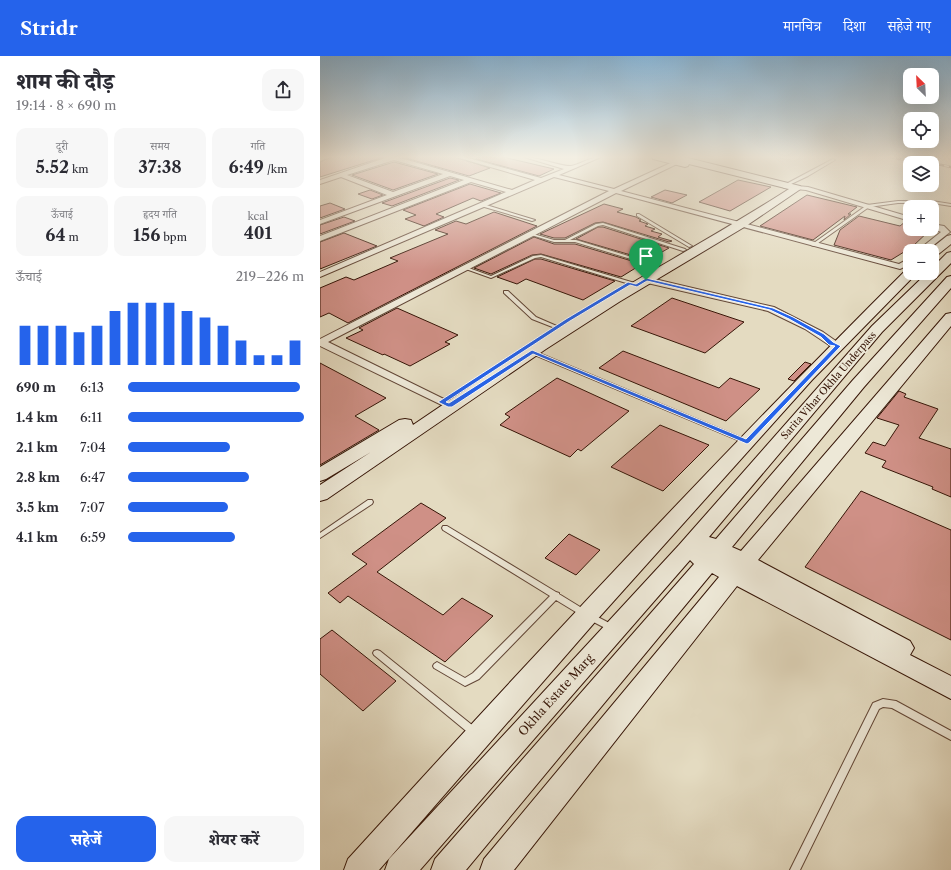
<!DOCTYPE html>
<html lang="hi">
<head>
<meta charset="utf-8">
<style>
  body { margin:0; font-family:"Libre Caslon Text","Noto Serif Devanagari",serif; background:#f7f7f7; color:#2b2b33; height:100vh; display:flex; flex-direction:column; font-size:15px; white-space:nowrap }
  * { box-sizing:border-box; margin:0 }
  p { font-size:13px; color:#7c7c81 }
  .icon { flex:none; width:22px; height:22px; fill:none; stroke:currentColor; stroke-width:2; stroke-linecap:round; stroke-linejoin:round }
  .map { position:relative; flex:1; overflow:hidden }
  .side { display:flex; flex-direction:column; background:#fff; width:320px }
  .side>* { flex:none }
  .needle { width:26px; rotate:336deg }
  .buttons { position:absolute; left:583px; top:12px; display:grid; gap:8px }
  .buttons a { display:grid; place-items:center; width:36px; height:36px; border-radius:8px; background:#fff; box-shadow:0 4px 16px #0002; font-size:20px }
  .pin { position:absolute; display:grid; place-items:center; width:34px; height:34px; color:#fff; margin:-41px -17px; border-radius:50% 50% 50% 0; rotate:-45deg; box-shadow:0 0 4px #0007 }
  .pin .icon { rotate:45deg }
  .round { display:grid; place-items:center; flex:none; width:42px; height:42px; border-radius:12px; background:#f7f7f7 }
  .overview { display:flex; align-items:center; justify-content:space-between; height:68px; padding:0 16px }
  h1 { font-size:22px; font-weight:800; line-height:30px }
  .stats { display:grid; grid-template-columns:repeat(3,1fr); gap:6px; height:68px; padding:4px 16px }
  .stats div { display:grid; align-content:center; border-radius:10px; background:#f7f7f7; text-align:center }
  .stats b { font-size:17px; font-weight:800 }
  .stats small { font-size:11px; font-weight:400 }
  .stats p { font-size:11px }
  .chart { height:112px; padding:8px 16px }
  .chart p { display:flex; justify-content:space-between }
  .chart svg { width:100%; height:72px; margin-top:4px; stroke:#2563eb; stroke-width:6 }
  .button { display:flex; gap:8px; margin-top:auto; padding:8px 16px }
  .button a { flex:1; height:46px; border-radius:12px; background:#2563eb; color:#fff; font-size:16px; font-weight:800; line-height:46px; text-align:center }
  .button a+a { background:#f7f7f7; color:#2b2b33 }
  ul { padding:0 16px; list-style:none; font-size:13px }
  li { display:grid; grid-template-columns:64px 48px 1fr; align-items:center; height:30px }
  li i { height:10px; border-radius:5px; background:#2563eb }
  header { display:flex; align-items:center; gap:24px; box-sizing:border-box; height:56px; padding:0 20px; background:#2563eb; color:#fff }
  header strong { font-size:19px }
  nav { display:flex; gap:22px; margin-inline-start:auto; font-size:14px }
  main { display:flex; flex:1; min-height:0 }
  .map>svg:first-child { display:block }
  .building { fill:#cf9086; stroke:#361507 }
  .lines { fill:none; stroke-linecap:round; stroke-linejoin:round }
  .lane-casing { stroke:#624636; stroke-width:2 }
  .street-casing { stroke:#624636; stroke-width:2 }
  .secondary-casing { stroke:#361507; stroke-width:2 }
  .lane { fill:#ede8d7; fill-rule:evenodd }
  .street { fill:#ede8d7; fill-rule:evenodd }
  .secondary { fill:#ede8d7; fill-rule:evenodd }
  .rail-casing { stroke:#361507; stroke-width:2.5 }
  .rail { stroke:#ede8d7; stroke-width:1.5; stroke-dasharray:5; stroke-linecap:butt }
  .route { fill:#2563eb; stroke:#fff; fill-rule:evenodd }
  .labels { text-anchor:middle; stroke-width:3; stroke-linejoin:round; paint-order:stroke }
  .street-label { font-size:10px; fill:#361507; stroke:#ede8d7 }
  .near-street-label { font-size:12px; fill:#361507; stroke:#ede8d7 }
</style>
</head>
<body>
<header>
<strong>Stridr</strong>
<nav><a>मानचित्र</a><a>दिशा</a><a>सहेजे गए</a></nav>
</header>
<main>
<section class="side">
<div class="overview"><div><h1>शाम की दौड़</h1><p>19:14 · 8 × 690 m</p></div><a class="round"><svg class="icon" aria-label="share" viewBox="0 0 24 24"><path d="M12 15V3M7 8l5-5 5 5M5 13v7h14v-7"/></svg></a></div>
<div class="stats">
<div><p>दूरी</p><b>5.52<small> km</small></b></div>
<div><p>समय</p><b>37:38</b></div>
<div><p>गति</p><b>6:49<small> /km</small></b></div>
</div>
<div class="stats">
<div><p>ऊँचाई</p><b>64<small> m</small></b></div>
<div><p>हृदय गति</p><b>156<small> bpm</small></b></div>
<div><p>kcal</p><b>401</b></div>
</div>
<div class="chart"><p><span>ऊँचाई</span>219–226 m</p>
<svg viewBox="0 0 160 44" preserveAspectRatio="none"><path d="M5 44V20M15 44V20M25 44V20M35 44V24M45 44V20M55 44V11M65 44V6M75 44V6M85 44V6M95 44V11M105 44V15M115 44V20M125 44V29M135 44V38M145 44V38M155 44V29"/></svg>
</div>
<ul>
<li><b>690 m</b>6:13<i style="width:98%"></i></li>
<li><b>1.4 km</b>6:11<i style="width:100%"></i></li>
<li><b>2.1 km</b>7:04<i style="width:58%"></i></li>
<li><b>2.8 km</b>6:47<i style="width:69%"></i></li>
<li><b>3.5 km</b>7:07<i style="width:57%"></i></li>
<li><b>4.1 km</b>6:59<i style="width:61%"></i></li>
</ul>
<div class="button"><a>सहेजें</a><a>शेयर करें</a></div>
</section>
<div class="map">
<svg width="631" height="814" viewBox="0 0 631 814">
  <rect width="100%" height="100%" fill="#e4dbc1"/>
  <filter id="stains"><feTurbulence type="fractalNoise" baseFrequency=".005" numOctaves="4"/><feColorMatrix values="0 0 0 0 .2 0 0 0 0 .09 0 0 0 0 .02 0 0 0 .5 -.17"/></filter>
  <radialGradient id="worn" r=".72"><stop offset=".6" stop-color="#630" stop-opacity="0"/><stop offset="1" stop-color="#630" stop-opacity=".3"/></radialGradient>
  <!-- building -->
  <path class="building" d="M11,101H64L0,121V106Z
    M82,101H135L170,112L149,120Z
    M157,101H183L234,113L219,120L156,103Z
    M74,106L118,118L73,134L32,119Z
    M130,122L139,124L72,150L62,147Z
    M418,124L451,131L410,155L379,146Z
    M150,128L181,137L161,145L153,142L116,158L124,161L104,170L85,163L96,159L83,154Z
    M50,134L63,139L52,143L38,138Z
    M345,134L367,139L352,147L331,141Z
    M487,139L537,151L528,158H531L524,164L525,160L493,184L440,170Z
    M10,147L25,153L0,162V150Z
    M284,148L303,153L297,156L316,161L321,164L319,165L328,168L325,170L335,173L331,175L342,178L338,181L352,185L349,186L283,166L275,167L245,182H234L220,178Z
    M174,156L217,170L28,267L9,257L0,261V232L26,221L34,224L78,205L70,202L128,178L115,174L136,165L146,168Z
    M539,160L580,170L586,165L590,166V173H611L592,191L571,204L514,189L520,174Z
    M24,161L35,165L0,178V169Z
    M278,171H283L349,192L328,204L256,183Z
    M24,177L57,190L0,213V186Z
    M214,181L234,188H255L322,208L301,221L221,198L212,199L171,218L154,212Z
    M215,203H221L295,225L263,244L206,223L197,228L177,221Z
    M352,242L424,266L385,297L311,270Z
    M77,252L111,267L138,279L125,286L130,288L90,310L64,298L63,299L26,282L43,274L39,272Z
    M303,295L399,332L410,322L440,333L406,365L279,312Z
    M485,306L491,308L474,325L468,323Z
    M0,307L66,342L35,360L59,374L0,409Z
    M237,322L309,355L261,395L258,393L250,401L180,369L190,361L185,358Z
    M579,335L586,338L584,341L618,353L599,382L631,393V441L612,433L613,431L562,411L566,405L545,397L553,386L565,390L579,369L557,362Z
    M340,369L389,389L343,435L291,411Z
    M541,435L631,474V584L485,511Z
    M101,447L126,462L57,516L123,559L142,542L173,560L125,606L28,540L20,547L8,537L47,508L32,498Z
    M249,478L280,494L256,519L225,502Z
    M12,574L76,625L43,655L0,618V583Z"/>
  <g class="lines">
    <!-- lane casing -->
    <g class="lane-casing">
      <path id="lane" d="M513,103L515,104L488,120L469,129L466,128Z
        M578,145H612L631,148V150L612,147H578L549,151L494,190L491,189L547,149Z
        M161,148H163L215,164L212,165L161,150Z
        M317,158H319L372,190L369,191L317,160Z
        M283,167L365,193L366,194L363,195L283,169L278,170L250,184H256L338,209L339,210L337,211L255,186H234L208,178L210,177L234,184H245L276,168Z
        M221,199L318,228L319,229L316,230L221,201L215,202L171,222L143,212L146,211L171,220L213,200Z
        M184,235H188L216,261L239,271V272H235L212,263L184,237Z
        M210,295H214L429,385L430,386L427,388L425,387L210,297Z
        M48,444H52L53,446L52,448L0,482V477Z
        M123,470H127L236,536L239,537V538L270,557L295,570L296,572L295,574L292,575L289,574L264,561L236,544L159,623L145,630L114,612L113,610L114,608L117,606L145,622L153,617L230,540L123,474L122,472Z
        M57,594L60,595L157,673L158,676L157,679L154,680L151,679L54,599L53,597L54,595Z
        M563,643L576,645L631,675V684L572,652L563,651L559,653L480,814H470L553,647Z"/>
    </g>
    <!-- street casing -->
    <g class="street-casing">
      <path id="street" d="M0,101H10L0,105Z
        M68,101H77L192,134L215,124L136,101H145L221,122L244,113L204,101C217,101 243,111 251,110C262,108 269,101 281,101L239,119L294,133L357,104L360,106L359,107L301,135L579,208L590,202V208L580,213L296,137L8,286L134,348L135,350L130,353L0,290V283L289,135L234,121L0,221V216L186,136L151,126L0,185V180L144,124L130,120L0,168V164L67,139L21,121L0,128V124ZM74,104L123,118L73,136L27,119Z
        M466,129L488,131L590,161V165L486,134L464,132L463,131Z
        M612,168L624,170L630,176L606,195H597L621,176L612,172Z
        M326,221L454,251L503,276L523,290L518,293L509,289L485,273L448,255L323,226L322,224Z"/>
    </g>
    <!-- secondary casing -->
    <g class="secondary-casing">
      <path id="secondary" d="M332,101H364L480,130L482,132L426,170L299,246L226,293L7,443L0,445V429L51,396L6,423L0,425V411L79,364L85,363L91,364L93,369C158,325 223,280 290,240C350,204 410,171 469,133L369,108L368,110L365,111L333,103Z
        M631,179V188L616,200L612,202V195H608L627,180Z
        M631,196V207L562,276L389,481L396,483L533,324L627,221L631,220V232L544,331L412,491L421,495L626,258L631,257V270L438,504L590,585L594,592L590,599L631,620V643L417,530L194,814H160L164,803L399,521L392,517L146,814H111L115,803L374,508L370,504L100,814H65L69,803L359,489L552,270L607,217H612V212L627,197Z
        M590,213V217H596L594,220L492,324L275,566L59,814H24L28,803C210,603 394,405 586,214Z"/>
    </g>
    <!-- lane -->
    <use href="#lane" class="lane"/>
    <!-- street -->
    <use href="#street" class="street"/>
    <!-- secondary -->
    <use href="#secondary" class="secondary"/>
    <!-- rail casing -->
    <g class="rail-casing">
      <path id="rail" d="M571,101L590,105
        M585,101L631,111"/>
    </g>
    <!-- rail -->
    <use href="#rail" class="rail"/>
  </g>
  <!-- sky -->
  <linearGradient id="sky" x2="0" y2="1"><stop stop-color="#89b6d7"/><stop offset="0.47" stop-color="#f3efe3"/><stop offset="1" stop-color="#f3efe3" stop-opacity="0"/></linearGradient>
  <rect width="631" height="215" fill="url(#sky)"/>
  <!-- route -->
  <path class="route" d="M326,222L453,252L473,261L504,278L513,286L521,290L429,387L427,388L213,298L132,351H128L118,346L246,263L308,226L316,228ZM327,225L450,254L469,263L501,281L509,289L515,290L426,383L212,294L129,347L126,346L250,265L310,229L317,231Z"/>
  <g class="labels">
    <!-- street labels -->
    <g class="street-label">
      <text transform="translate(508 329) rotate(-49)" y="4">Sarita Vihar Okhla Underpass</text>
    </g>
    <!-- near-street labels -->
    <g class="near-street-label">
      <text transform="translate(236 639) rotate(-48)" y="4">Okhla Estate Marg</text>
    </g>
  </g>
  <rect width="100%" height="100%" filter="url(#stains)"/>
  <rect width="100%" height="100%" fill="url(#worn)"/>
</svg>
<div class="buttons">
<a><svg class="needle" viewBox="-14 -14 28 28"><path d="M0-13l5 13h-10z" fill="#e53935"/><path d="M0 13l5-13h-10z" fill="#7c7c81"/></svg></a>
<a><svg class="icon" aria-label="locate" viewBox="0 0 24 24"><circle cx="12" cy="12" r="6"/><path d="M12 2v4M12 18v4M2 12h4M18 12h4"/></svg></a>
<a><svg class="icon" aria-label="layers" viewBox="0 0 24 24"><path d="M12 4l9 5-9 5-9-5zM3 14l9 5 9-5"/></svg></a>
<a>+</a>
<a>−</a>
</div>
<div class="pin" style="left:326px;top:224px;background:#1e9e55"><svg class="icon" aria-label="arrive" viewBox="0 0 24 24"><path d="M6 21V4h12l-3 4 3 4H6"/></svg></div>
</div>
</main>
</body>
</html>
